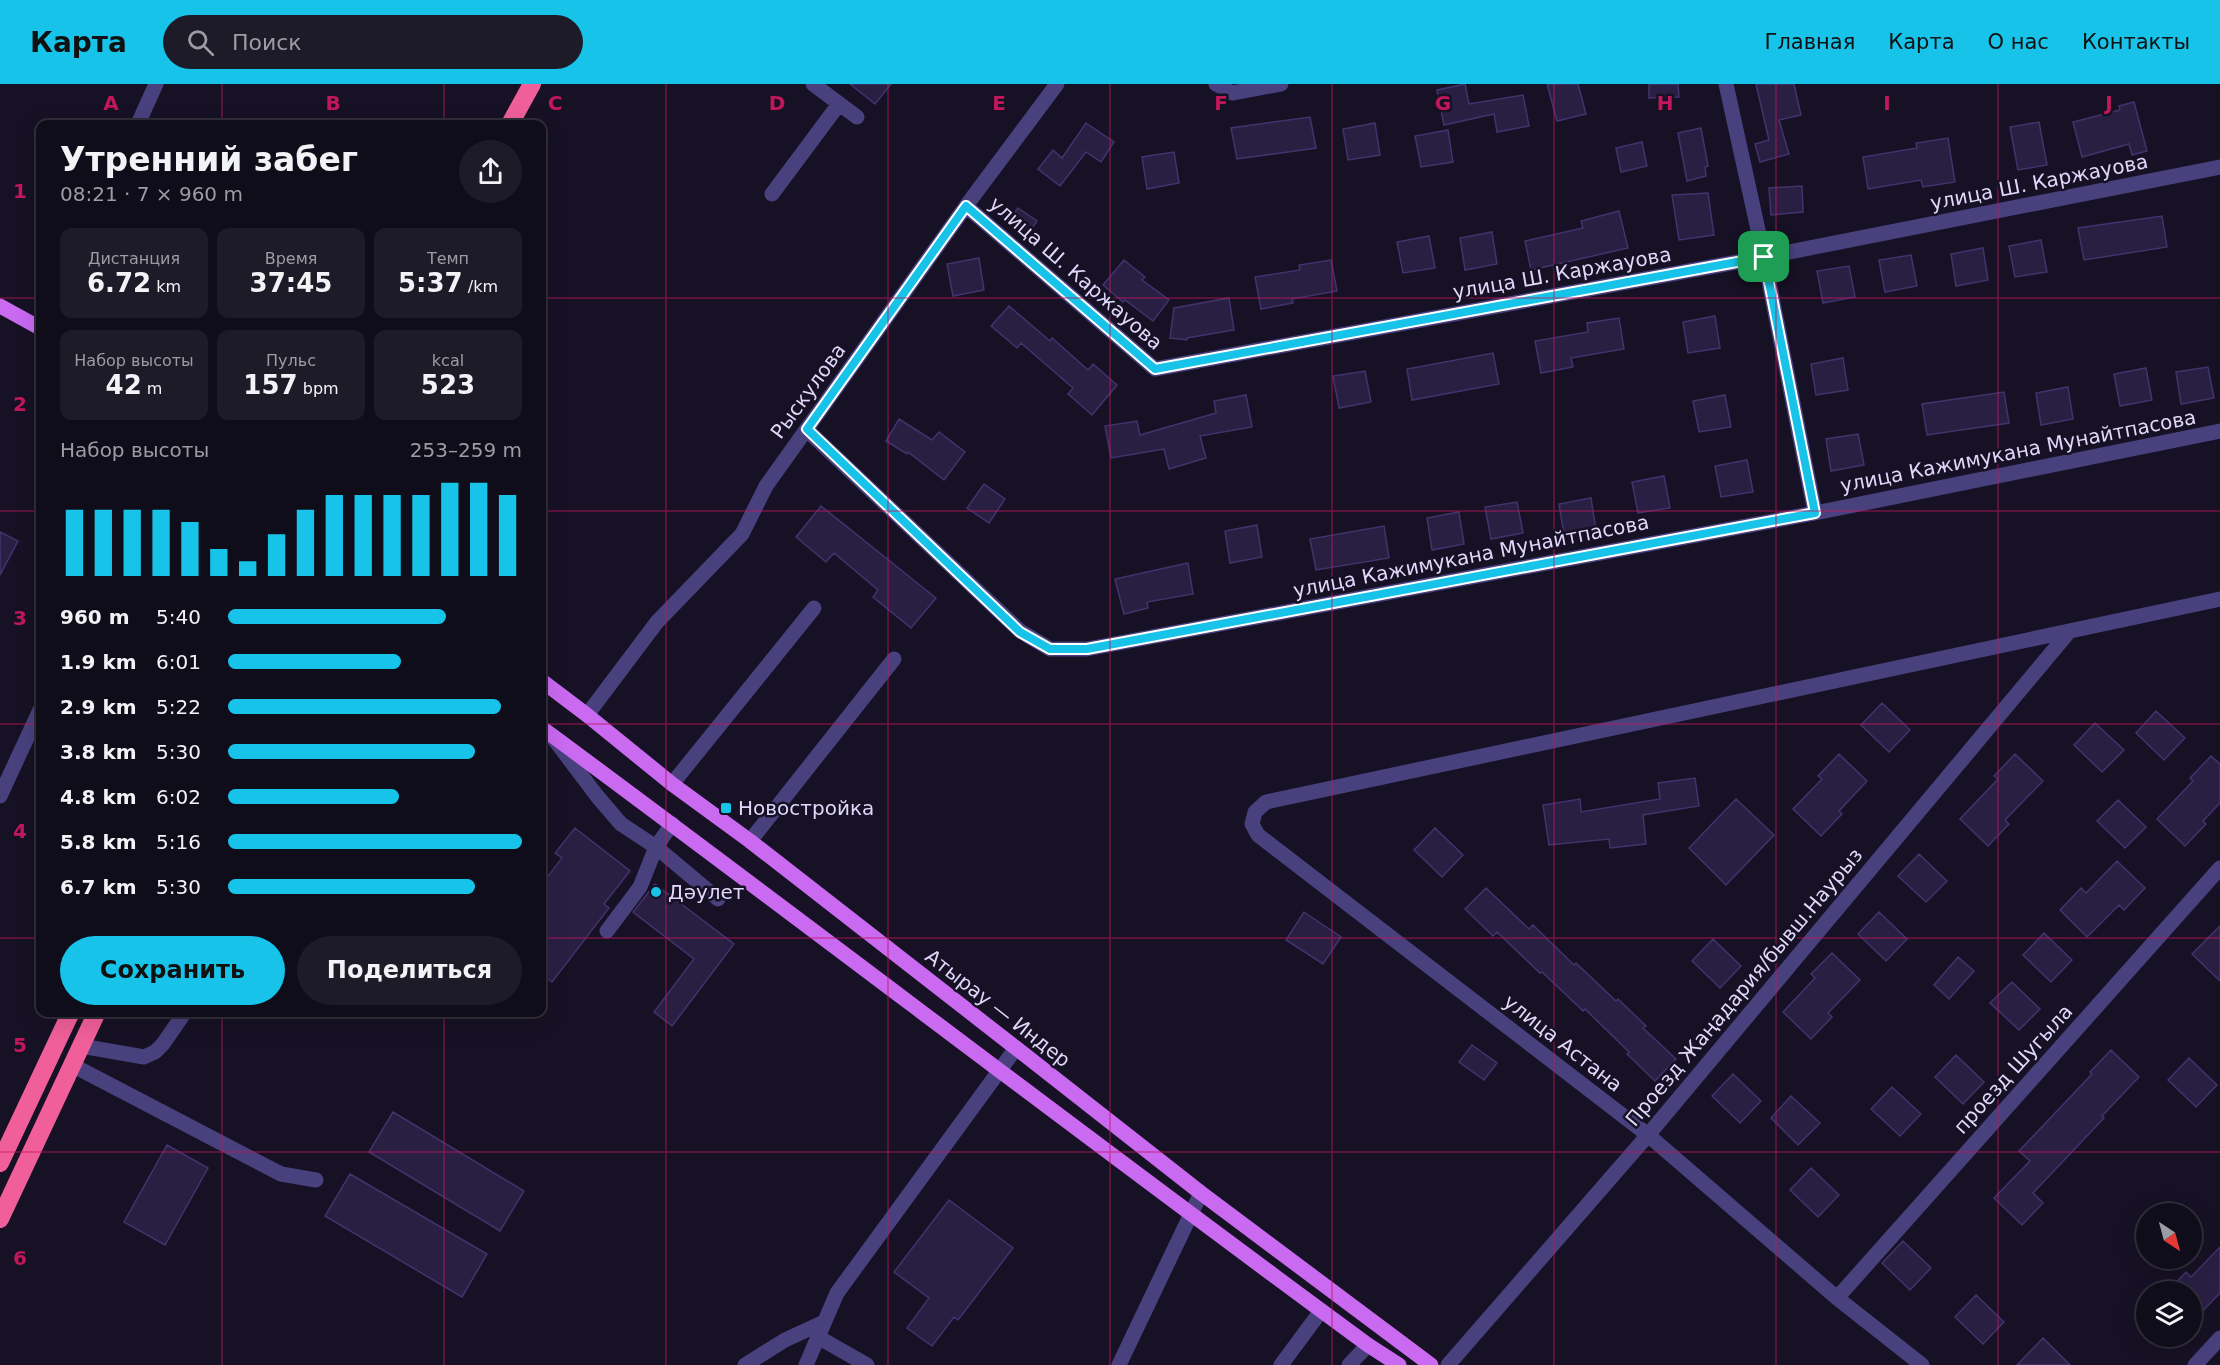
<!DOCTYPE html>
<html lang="ru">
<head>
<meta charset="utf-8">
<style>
  body { margin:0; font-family:"DejaVu Sans",sans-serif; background:#1e1b28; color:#f1f3f6; height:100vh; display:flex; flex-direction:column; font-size:22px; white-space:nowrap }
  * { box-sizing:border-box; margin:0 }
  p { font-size:20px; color:#9c9ca3 }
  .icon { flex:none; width:33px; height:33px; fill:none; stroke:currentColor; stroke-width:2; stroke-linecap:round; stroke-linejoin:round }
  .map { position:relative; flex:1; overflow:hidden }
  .sheet { position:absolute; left:36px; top:36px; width:510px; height:897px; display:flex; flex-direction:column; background:#100d1b; border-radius:12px; box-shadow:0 6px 24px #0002,0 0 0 2px #302d3a }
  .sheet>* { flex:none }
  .needle { width:39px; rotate:144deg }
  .fabs { position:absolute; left:2136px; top:1119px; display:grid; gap:12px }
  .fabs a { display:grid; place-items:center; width:66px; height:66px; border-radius:50%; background:#100d1b; box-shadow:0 6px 24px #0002,0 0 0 2px #302d3a; font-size:30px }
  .pin { position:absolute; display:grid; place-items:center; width:51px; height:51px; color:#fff; margin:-26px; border-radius:12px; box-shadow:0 3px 9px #0006 }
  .round { display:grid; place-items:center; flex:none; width:63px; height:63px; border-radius:32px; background:#1e1b28 }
  .overview { display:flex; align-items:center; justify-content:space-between; height:102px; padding:0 24px }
  h1 { font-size:33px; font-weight:700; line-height:45px }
  .metrics { display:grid; grid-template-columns:repeat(3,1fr); gap:9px; height:102px; padding:6px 24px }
  .metrics div { display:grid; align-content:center; border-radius:12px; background:#1e1b28; text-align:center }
  .metrics b { font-size:26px; font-weight:700 }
  .metrics small { font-size:16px; font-weight:400 }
  .metrics p { font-size:16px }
  .chart { height:168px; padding:12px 24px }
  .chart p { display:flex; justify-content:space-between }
  .chart svg { width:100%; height:108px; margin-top:6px; stroke:#17c3e9; stroke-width:6 }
  .action { display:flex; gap:12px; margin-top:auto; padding:12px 24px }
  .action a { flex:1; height:69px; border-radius:36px; background:#17c3e9; color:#111; font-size:24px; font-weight:700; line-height:69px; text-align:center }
  .action a+a { background:#1e1b28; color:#f1f3f6 }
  ul { padding:0 24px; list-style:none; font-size:20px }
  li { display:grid; grid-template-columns:96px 72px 1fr; align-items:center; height:45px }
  li i { height:15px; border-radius:8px; background:#17c3e9 }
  header { display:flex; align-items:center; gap:36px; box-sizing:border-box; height:84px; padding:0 30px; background:#17c3e9; color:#111 }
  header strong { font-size:28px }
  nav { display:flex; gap:33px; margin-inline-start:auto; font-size:21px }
  .search { width:420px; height:54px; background:#1e1b28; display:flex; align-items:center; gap:15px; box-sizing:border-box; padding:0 21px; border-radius:33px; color:#9c9ca3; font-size:22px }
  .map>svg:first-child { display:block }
  .building { fill:#291f43; stroke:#43336d; stroke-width:1.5 }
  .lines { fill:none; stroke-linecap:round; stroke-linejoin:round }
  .minor { stroke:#48417e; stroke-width:15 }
  .major { stroke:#c96af1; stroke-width:15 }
  .highway { stroke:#f05f99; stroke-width:18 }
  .route-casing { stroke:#fff; stroke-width:12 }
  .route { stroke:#17c3e9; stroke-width:8 }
  .grid { fill:none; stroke:#c2185b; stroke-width:1.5; stroke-opacity:0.55 }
  .poi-dot { fill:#17c3e9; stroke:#161124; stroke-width:2 }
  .labels { text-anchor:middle; stroke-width:5; stroke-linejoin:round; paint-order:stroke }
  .street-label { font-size:20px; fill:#dfd8fb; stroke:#161124 }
  .poi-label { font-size:20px; fill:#dfd8fb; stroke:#161124; text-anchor:start }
  .grid-label { font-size:20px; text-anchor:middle; font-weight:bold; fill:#c2185b; stroke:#161124; stroke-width:5; stroke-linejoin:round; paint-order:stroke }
</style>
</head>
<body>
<header>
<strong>Карта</strong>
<div class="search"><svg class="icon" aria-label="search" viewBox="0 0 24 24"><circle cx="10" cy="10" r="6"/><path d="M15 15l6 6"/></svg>Поиск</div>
<nav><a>Главная</a><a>Карта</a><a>О нас</a><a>Контакты</a></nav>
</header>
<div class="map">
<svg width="2220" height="1281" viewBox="0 0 2220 1281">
  <rect width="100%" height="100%" fill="#161124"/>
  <!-- building -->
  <path class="building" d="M850,0H891L875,20Z
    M1465,0L1469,20L1523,11L1529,42L1497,48L1494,30L1444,41L1437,6Z
    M1547,0H1578L1586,30L1557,37Z
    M1649,0H1678L1679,13L1649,14Z
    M1756,0H1794L1801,31L1779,36L1789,70L1760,78L1755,60L1769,56Z
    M2134,18L2147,67L2132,71L2129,60L2082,73L2073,38L2120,26L2119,22Z
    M1310,33L1316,64L1237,75L1231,44Z
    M2039,38L2047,81L2018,86L2010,43Z
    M1086,39L1114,58L1101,78L1086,68L1060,102L1038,85L1053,66L1062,74Z
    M1375,39L1380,71L1348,76L1343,45Z
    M1701,44L1708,82L1705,83L1706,92L1687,97L1678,49Z
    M1448,46L1453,78L1421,83L1415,52Z
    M1948,54L1955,98L1923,103L1921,96L1868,105L1863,73L1917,64L1916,59Z
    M1642,58L1647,82L1621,88L1616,64Z
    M1174,68L1179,99L1147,105L1142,73Z
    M1802,102L1803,128L1771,131L1769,104Z
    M1708,109L1714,151L1679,156L1672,111Z
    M1018,124L1037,137L1027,151L1008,137Z
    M1619,127L1628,164L1531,186L1525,157L1583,144L1581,137Z
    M2162,132L2167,163L2084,176L2078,144Z
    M1492,148L1497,180L1465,186L1460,154Z
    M1429,152L1435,184L1403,189L1397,158Z
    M2041,156L2047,188L2015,193L2009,162Z
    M1983,164L1988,196L1956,202L1951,170Z
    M1911,171L1917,202L1885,208L1879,176Z
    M979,174L984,206L953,212L947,180Z
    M1124,176L1145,193L1142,196L1169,216L1153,237L1125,216L1123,218L1103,201Z
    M1331,176L1337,207L1292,215L1293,219L1261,225L1255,193L1300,186L1299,181Z
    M1849,182L1855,213L1823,219L1817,187Z
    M1229,214L1234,246L1187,254V256L1170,254L1174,224Z
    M1009,222L1050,257L1052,254L1088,286L1093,280L1117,301L1092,331L1068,310L1073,304L1021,259L1017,264L991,242Z
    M1715,232L1720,264L1688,269L1683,238Z
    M1619,234L1624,265L1571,274L1573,283L1541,289L1535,257L1588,248L1587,239Z
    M1493,269L1499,300L1412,316L1407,285Z
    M1843,274L1848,306L1816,311L1811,280Z
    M2208,283L2214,314L2181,320L2176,288Z
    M2146,284L2152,316L2120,322L2114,290Z
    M1365,287L1371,318L1339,324L1333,292Z
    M2068,303L2073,335L2041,341L2036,309Z
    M2004,308L2009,339L1927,351L1922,320Z
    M1246,311L1252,343L1200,352L1206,374L1169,385L1164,365L1111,374L1105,342L1137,337L1140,351L1216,329L1214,317Z
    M1725,311L1731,343L1699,348L1693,317Z
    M899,335L932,356L939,348L965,368L944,396L908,368L907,370L886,357Z
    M1858,350L1864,381L1831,387L1826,355Z
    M1747,376L1753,408L1721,413L1715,382Z
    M1664,392L1670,424L1638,429L1632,398Z
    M984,400L1005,415L989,439L967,424Z
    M1591,414L1596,446L1564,451L1559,420Z
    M1517,418L1523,449L1491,455L1485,423Z
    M821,422L936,514L911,544L873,513L878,506L834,469L826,478L796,453Z
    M1459,428L1464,460L1432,466L1427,434Z
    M1257,441L1262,473L1230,479L1225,447Z
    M1384,442L1389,474L1316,486L1310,455Z
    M0,448L18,457L0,491Z
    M1188,479L1193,510L1147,518L1148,524L1124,530L1115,495Z
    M1882,619L1910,646L1889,668L1861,641Z
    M2156,627L2185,654L2164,676L2136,649Z
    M2095,639L2124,666L2102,688L2074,661Z
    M1839,670L1867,697L1839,727L1842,730L1821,752L1793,725L1822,695L1818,692Z
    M2015,670L2043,697L2005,736L2009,740L1988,762L1960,735L1998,695L1994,692Z
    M2211,672L2220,680V719L2203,737L2206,740L2185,762L2157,735L2193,697L2190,694Z
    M1695,694L1699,722L1643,731L1646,760L1610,764L1609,755L1549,761L1543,721L1580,715L1581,728L1660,715L1658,699Z
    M1736,715L1774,751L1726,801L1689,764Z
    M2118,716L2146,743L2125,764L2097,737Z
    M575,744L630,787L604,820L609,824L552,898L542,890V800L562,774L555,769Z
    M1435,744L1463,771L1442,793L1414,766Z
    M1919,770L1947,797L1926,818L1898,792Z
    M2117,777L2145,804L2124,826L2119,821L2087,853L2060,826L2081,804L2086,809Z
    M655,800L734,860L672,942L654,928L694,875L633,828Z
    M1486,804L1529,845L1533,841L1574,881L1576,879L1616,917L1618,915L1646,942L1643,944L1676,975L1655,997L1627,970L1629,968L1585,925L1583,927L1542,888L1540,889L1497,848L1493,852L1465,825Z
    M1304,828L1341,853L1323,880L1286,856Z
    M1879,828L1907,855L1886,877L1858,850Z
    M2220,842V897L2192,870Z
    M2044,849L2072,876L2051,898L2023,871Z
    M1713,855L1741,882L1720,904L1692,877Z
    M1832,869L1860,896L1828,929L1832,933L1811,955L1783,928L1815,894L1811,890Z
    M1958,873L1974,887L1949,915L1934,901Z
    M2012,898L2040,925L2019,946L1990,919Z
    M1472,961L1497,979L1484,996L1459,978Z
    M2111,966L2139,993L2102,1032L2104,1034L2033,1109L2043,1119L2022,1141L1994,1114L2030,1077L2019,1067L2092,990L2090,988Z
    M1956,971L1984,998L1963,1020L1935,993Z
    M2189,974L2217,1001L2196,1023L2168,996Z
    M1733,990L1761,1017L1740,1039L1712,1012Z
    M1892,1003L1921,1030L1900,1052L1871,1025Z
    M1791,1012L1820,1039L1798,1061L1771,1034Z
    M393,1028L524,1107L500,1147L369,1068Z
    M167,1061L208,1084L165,1161L124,1138Z
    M1811,1084L1839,1111L1818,1133L1790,1106Z
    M350,1090L487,1170L462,1213L325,1132Z
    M949,1116L1013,1164L958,1236L954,1233L932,1262L907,1244L929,1214L894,1188Z
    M1903,1157L1931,1184L1910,1206L1882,1179Z
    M2220,1163V1209L2192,1238V1208H2167L2186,1188L2191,1193Z
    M1976,1211L2004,1238L1983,1260L1955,1233Z
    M2043,1254L2070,1281H2017Z"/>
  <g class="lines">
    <!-- minor -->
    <path class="minor" d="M813,0L857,33
      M1216,0L1232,9L1281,0
      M1726,0L1764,173L1815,429
      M138,40L156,0
      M772,110L839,20
      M966,122L1155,285L1764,173L2220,83
      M807,346L1020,547L1050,565H1087L1815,429L2220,347
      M587,631L657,538L742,450L766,402L966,122L1057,0
      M554,655L597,712L621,740L656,763L718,815
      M672,700L814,524
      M0,712L40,626
      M750,757L894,575
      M607,847L640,803L656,763L672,740
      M81,962L144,973L155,968L163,960L185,928
      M72,981L281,1090L316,1096
      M1837,1214L2220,784
      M818,1253L867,1281
      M745,1281L785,1256L824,1238
      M806,1281L837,1209L1016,964
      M1119,1281L1201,1109
      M1281,1281L1321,1227
      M1349,1281L1368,1261
      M1448,1281L1648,1051L2068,549
      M1922,1281L1837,1214L1648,1051L1258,751L1252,740L1255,728L1266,718L2220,515
      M2195,1281L2220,1254"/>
    <!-- major -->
    <path class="major" d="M0,222L40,244
      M542,597L587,631L672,700L750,757L1016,964L1201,1109L1431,1281
      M542,644C818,848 1091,1058 1368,1261L1399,1281"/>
    <!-- highway -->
    <path class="highway" d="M510,40L532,0
      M0,1079L71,928
      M0,1135L97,928"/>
  </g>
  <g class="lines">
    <!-- route casing -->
    <g class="route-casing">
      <path id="route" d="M966,122L1155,285L1764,173L1815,429L1087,565H1050L1020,548L807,345Z"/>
    </g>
    <!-- route -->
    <use href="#route" class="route"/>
  </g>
  <!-- grid -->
  <path class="grid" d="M222,0V40M444,0V40M666,0V1281M888,0V1281M1110,0V1281M1332,0V1281M1554,0V1281M1776,0V1281M1998,0V1281M0,214H40M542,214H2220M0,427H40M542,427H2220M0,640H40M542,640H2220M0,854H40M542,854H2220M222,928V1281M444,928V1281M0,1068H2220"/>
  <!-- markers -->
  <g class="poi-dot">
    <rect x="720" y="718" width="12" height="12" rx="3"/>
    <circle cx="656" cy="808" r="6"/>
  </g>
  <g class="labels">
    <!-- street labels -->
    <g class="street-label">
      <text transform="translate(2039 98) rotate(-11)" y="7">улица Ш. Каржауова</text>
      <text transform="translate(1076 189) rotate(41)" y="7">улица Ш. Каржауова</text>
      <text transform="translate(1562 189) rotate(-10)" y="7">улица Ш. Каржауова</text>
      <text transform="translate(808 307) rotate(-54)" y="7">Рыскулова</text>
      <text transform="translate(2018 367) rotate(-11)" y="7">улица Кажимукана Мунайтпасова</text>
      <text transform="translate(1471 472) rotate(-11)" y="7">улица Кажимукана Мунайтпасова</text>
      <text transform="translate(1744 903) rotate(-50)" y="7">Проезд Жаңадария/бывш.Наурыз</text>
      <text transform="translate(998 924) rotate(38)" y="7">Атырау — Индер</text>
      <text transform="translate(1563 959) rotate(38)" y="7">улица Астана</text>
      <text transform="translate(2013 985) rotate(-48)" y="7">проезд Шугыла</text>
    </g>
    <!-- poi labels -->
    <g class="poi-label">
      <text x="738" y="731">Новостройка</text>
      <text x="668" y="815">Дәулет</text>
    </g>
  </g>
  <g class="grid-label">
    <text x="111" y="26">A</text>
    <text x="333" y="26">B</text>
    <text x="555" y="26">C</text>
    <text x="777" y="26">D</text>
    <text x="999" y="26">E</text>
    <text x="1221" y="26">F</text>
    <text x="1443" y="26">G</text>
    <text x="1665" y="26">H</text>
    <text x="1887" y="26">I</text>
    <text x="2109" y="26">J</text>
    <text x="20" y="114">1</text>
    <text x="20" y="327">2</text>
    <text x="20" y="541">3</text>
    <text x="20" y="754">4</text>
    <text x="20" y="968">5</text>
    <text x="20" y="1181">6</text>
  </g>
</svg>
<div class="fabs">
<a><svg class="needle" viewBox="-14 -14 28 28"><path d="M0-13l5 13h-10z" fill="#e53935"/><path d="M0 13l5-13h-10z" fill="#9c9ca3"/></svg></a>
<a><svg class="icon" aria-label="layers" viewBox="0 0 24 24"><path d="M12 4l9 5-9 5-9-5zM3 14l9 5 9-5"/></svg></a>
</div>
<div class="pin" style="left:1764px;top:173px;background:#1e9e55"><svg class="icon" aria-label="arrive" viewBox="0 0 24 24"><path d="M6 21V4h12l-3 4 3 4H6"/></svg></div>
<section class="sheet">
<div class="overview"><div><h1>Утренний забег</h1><p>08:21 · 7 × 960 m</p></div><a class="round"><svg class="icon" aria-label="share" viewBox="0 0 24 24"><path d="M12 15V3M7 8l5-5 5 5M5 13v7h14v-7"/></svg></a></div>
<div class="metrics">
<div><p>Дистанция</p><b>6.72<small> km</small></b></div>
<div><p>Время</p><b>37:45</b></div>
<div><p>Темп</p><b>5:37<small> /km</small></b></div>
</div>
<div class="metrics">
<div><p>Набор высоты</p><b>42<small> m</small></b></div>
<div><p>Пульс</p><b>157<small> bpm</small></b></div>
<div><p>kcal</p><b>523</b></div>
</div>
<div class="chart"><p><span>Набор высоты</span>253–259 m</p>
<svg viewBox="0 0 160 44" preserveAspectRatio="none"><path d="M5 44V17M15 44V17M25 44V17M35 44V17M45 44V22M55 44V33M65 44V38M75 44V27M85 44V17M95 44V11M105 44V11M115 44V11M125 44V11M135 44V6M145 44V6M155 44V11"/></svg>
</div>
<ul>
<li><b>960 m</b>5:40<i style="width:74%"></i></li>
<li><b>1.9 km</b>6:01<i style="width:59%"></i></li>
<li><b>2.9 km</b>5:22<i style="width:93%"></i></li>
<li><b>3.8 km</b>5:30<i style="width:84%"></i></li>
<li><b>4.8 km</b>6:02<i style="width:58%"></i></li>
<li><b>5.8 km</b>5:16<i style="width:100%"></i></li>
<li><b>6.7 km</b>5:30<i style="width:84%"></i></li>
</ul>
<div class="action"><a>Сохранить</a><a>Поделиться</a></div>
</section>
</div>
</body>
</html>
